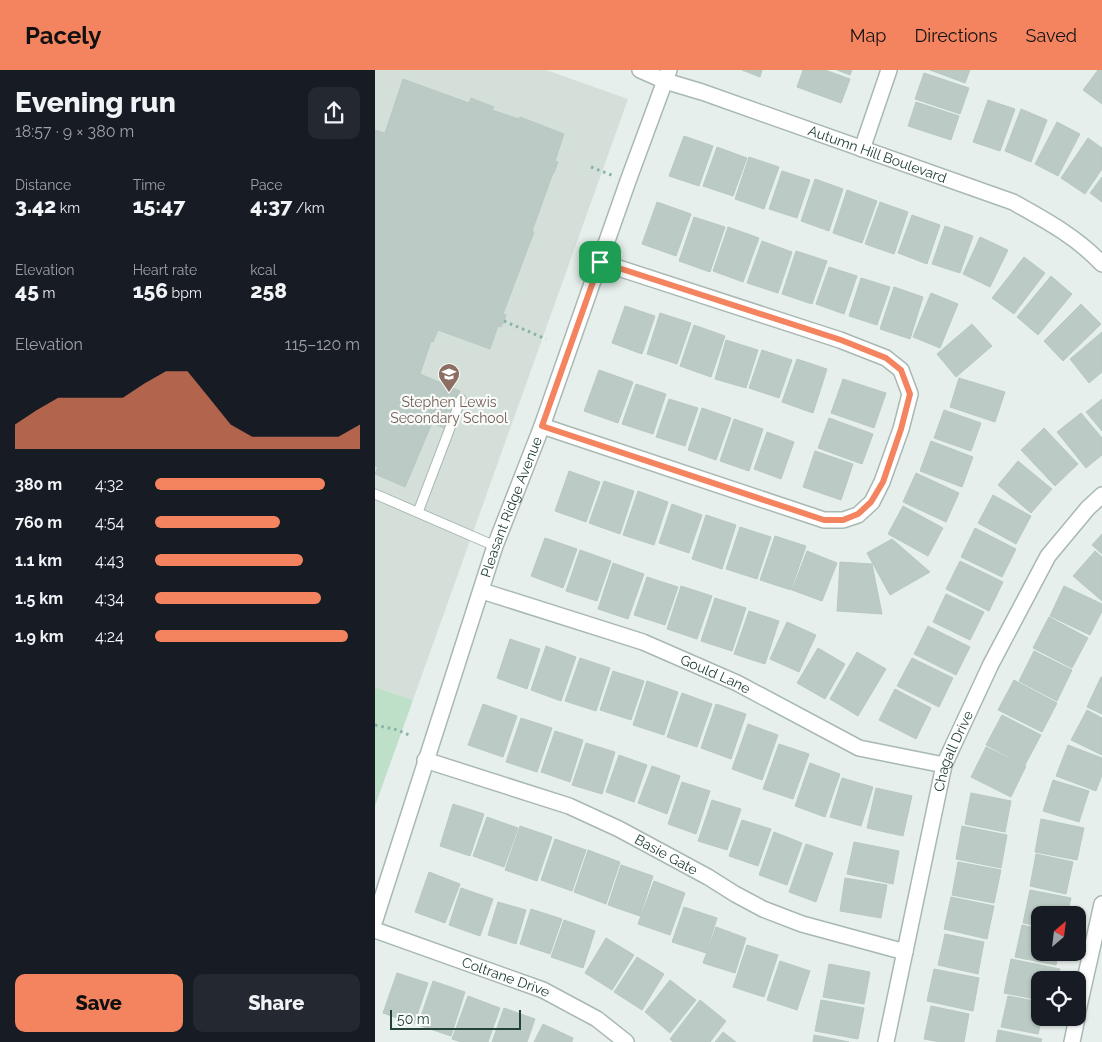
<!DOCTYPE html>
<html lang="en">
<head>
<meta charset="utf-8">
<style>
  body { margin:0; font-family:Raleway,sans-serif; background:#242831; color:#f1f3f6; height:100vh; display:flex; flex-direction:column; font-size:19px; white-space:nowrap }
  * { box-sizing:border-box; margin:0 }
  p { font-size:16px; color:#9ea1a6 }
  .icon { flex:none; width:28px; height:28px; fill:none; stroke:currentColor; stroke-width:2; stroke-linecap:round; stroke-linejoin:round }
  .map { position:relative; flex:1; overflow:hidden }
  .sheet { display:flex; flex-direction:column; background:#171b24; width:375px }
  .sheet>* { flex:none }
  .needle { width:32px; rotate:28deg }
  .buttons { position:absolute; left:656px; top:836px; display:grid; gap:10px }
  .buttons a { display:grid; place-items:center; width:55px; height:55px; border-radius:10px; background:#171b24; box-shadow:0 1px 4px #0004; font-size:25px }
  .scale { position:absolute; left:15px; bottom:12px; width:131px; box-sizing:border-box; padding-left:5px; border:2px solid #24423a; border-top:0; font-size:14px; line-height:18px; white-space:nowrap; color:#24423a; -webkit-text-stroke:4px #f7fbf9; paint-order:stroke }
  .pin { position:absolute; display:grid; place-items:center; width:42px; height:42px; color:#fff; margin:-21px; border-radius:10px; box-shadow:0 2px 8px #0006 }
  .round { display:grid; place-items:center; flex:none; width:52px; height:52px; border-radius:10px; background:#242831 }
  .overview { display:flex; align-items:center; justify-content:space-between; height:85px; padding:0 15px }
  h1 { font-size:28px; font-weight:800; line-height:38px }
  .stats { display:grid; grid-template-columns:repeat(3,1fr); gap:8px; height:85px; padding:5px 15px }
  .stats div { display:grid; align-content:center }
  .stats b { font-size:21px; font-weight:800 }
  .stats small { font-size:14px; font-weight:400 }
  .stats p { font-size:14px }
  .chart { height:140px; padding:10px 15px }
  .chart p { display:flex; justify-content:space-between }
  .chart svg { width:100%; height:90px; margin-top:5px; fill:#f4845f; opacity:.7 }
  .primary-button { display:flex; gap:10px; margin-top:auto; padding:10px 15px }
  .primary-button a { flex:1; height:58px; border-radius:10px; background:#f4845f; color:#111; font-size:20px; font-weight:800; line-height:58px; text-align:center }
  .primary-button a+a { background:#242831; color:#f1f3f6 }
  ul { padding:0 15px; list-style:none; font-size:16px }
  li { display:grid; grid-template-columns:80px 60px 1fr; align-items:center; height:38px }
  li i { height:12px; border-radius:6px; background:#f4845f }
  header { display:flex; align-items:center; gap:30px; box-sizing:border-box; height:70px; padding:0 25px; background:#f4845f; color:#111 }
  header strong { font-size:24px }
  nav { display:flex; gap:28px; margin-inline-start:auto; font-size:18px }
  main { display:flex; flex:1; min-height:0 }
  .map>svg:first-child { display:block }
  .built { fill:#d4dfda }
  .green { fill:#bfe0c8 }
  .building { fill:#bbcac4; stroke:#b8c9c2 }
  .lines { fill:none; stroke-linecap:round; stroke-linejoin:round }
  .service-casing { stroke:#a8b8b2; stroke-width:11 }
  .minor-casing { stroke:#a8b8b2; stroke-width:18 }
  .tertiary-casing { stroke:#a8b8b2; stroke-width:18 }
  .path { stroke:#86b3a5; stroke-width:3; stroke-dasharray:2.5 4; stroke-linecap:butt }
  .service { stroke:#fff; stroke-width:9 }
  .minor { stroke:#fff; stroke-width:15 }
  .tertiary { stroke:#fff; stroke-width:15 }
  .route-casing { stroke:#fff; stroke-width:10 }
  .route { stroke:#f4845f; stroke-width:6 }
  .labels { text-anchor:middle; stroke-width:4.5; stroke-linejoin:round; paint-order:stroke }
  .street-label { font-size:14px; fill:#24423a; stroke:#f7fbf9 }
  .education-label { font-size:14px; fill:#785e54; stroke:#f7fbf9 }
</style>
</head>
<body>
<header>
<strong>Pacely</strong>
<nav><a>Map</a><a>Directions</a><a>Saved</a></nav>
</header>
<main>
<section class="sheet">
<div class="overview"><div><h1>Evening run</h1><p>18:57 · 9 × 380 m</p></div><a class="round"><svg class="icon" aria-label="share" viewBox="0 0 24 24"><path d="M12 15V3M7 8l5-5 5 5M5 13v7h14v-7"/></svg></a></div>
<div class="stats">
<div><p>Distance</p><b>3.42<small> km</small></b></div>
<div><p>Time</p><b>15:47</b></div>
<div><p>Pace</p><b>4:37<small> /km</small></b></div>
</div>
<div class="stats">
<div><p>Elevation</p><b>45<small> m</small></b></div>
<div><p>Heart rate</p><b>156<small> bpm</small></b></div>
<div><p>kcal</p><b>258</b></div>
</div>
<div class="chart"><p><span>Elevation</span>115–120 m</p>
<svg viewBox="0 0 160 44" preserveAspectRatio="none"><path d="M0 44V32L10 25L20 19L30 19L40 19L50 19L60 12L70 6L80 6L90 19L100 32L110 38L120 38L130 38L140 38L150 38L160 32V44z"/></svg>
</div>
<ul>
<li><b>380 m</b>4:32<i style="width:83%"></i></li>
<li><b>760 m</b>4:54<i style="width:61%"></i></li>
<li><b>1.1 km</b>4:43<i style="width:72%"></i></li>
<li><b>1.5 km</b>4:34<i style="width:81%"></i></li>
<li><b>1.9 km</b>4:24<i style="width:94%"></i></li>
</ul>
<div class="primary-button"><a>Save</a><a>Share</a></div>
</section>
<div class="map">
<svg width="727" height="972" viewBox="0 0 727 972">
  <rect width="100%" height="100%" fill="#e6efeb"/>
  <!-- built -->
  <path class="built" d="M0,0H171L253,29L38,630L0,617Z"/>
  <!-- green -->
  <path class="green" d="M0,617L38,630L0,736Z"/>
  <!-- building -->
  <path class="building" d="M367,0H387L385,7Z
    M428,0H450L475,9L466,33L422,17Z
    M462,0H477L475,5Z
    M555,0H595L590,13Z
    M723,0H727V34L708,20Z
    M549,3L594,18L585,44L540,29Z
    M28,9L94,33L96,28L119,37L117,40L144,49L145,47L189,64L180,91L183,92L179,103H178L157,161L159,162L128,244L131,245L129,251L126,257L123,256L115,279L63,260L58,272L56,271L45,304L85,321L69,358L57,353L30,417L0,404L3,397L0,396V60L10,63Z
    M613,30L640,39L625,81L598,72Z
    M541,32L584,46L576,70L533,56Z
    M646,39L672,50L656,92L630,81Z
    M682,52L705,64L683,106L660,94Z
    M309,66L338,76L324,116L294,106Z
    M713,68L727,78V99L710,124L686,108Z
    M342,77L372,88L358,126L328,116Z
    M374,87L404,97L389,139L360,129Z
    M407,101L435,110L422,148L394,139Z
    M727,107V132L715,123Z
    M440,109L468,119L454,161L426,151Z
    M472,120L502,131L487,173L458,163Z
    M282,132L316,144L301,186L267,174Z
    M505,132L533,142L519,184L490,174Z
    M537,145L565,155L552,194L523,183Z
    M319,147L350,157L335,202L304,191Z
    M570,156L598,166L585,203L557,194Z
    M353,157L384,168L368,212L338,201Z
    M605,167L633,180L615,217L588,204Z
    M387,171L417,182L403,223L372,213Z
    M421,181L452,191L437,234L407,224Z
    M649,187L670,203L639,244L617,228Z
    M454,197L482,206L469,244L441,234Z
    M676,206L697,224L663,265L642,247Z
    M486,208L515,217L502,255L474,246Z
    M519,217L548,227L535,269L505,259Z
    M556,223L583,234L565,278L538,267Z
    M706,234L726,254L688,291L669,271Z
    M250,236L280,246L267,284L237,273Z
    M285,243L316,253L302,294L272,284Z
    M597,254L617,276L581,307L562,284Z
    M319,255L350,266L336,307L305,296Z
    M727,262V302L714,313L695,289Z
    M351,270L383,280L371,318L340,309Z
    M387,280L417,290L404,328L374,318Z
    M422,289L452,299L438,343L407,332Z
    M224,300L258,312L243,353L209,341Z
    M584,308L630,322L620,352L575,337Z
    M468,309L511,323L499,358L456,343Z
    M261,314L291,324L278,364L247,354Z
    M294,329L323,338L310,376L281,367Z
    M727,329V361L711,342Z
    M327,338L356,348L341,390L313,380Z
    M569,340L606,353L596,381L559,368Z
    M706,343L727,368V385L711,398L682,362Z
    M454,348L498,364L487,394L443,378Z
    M359,349L388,359L374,401L345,391Z
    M669,358L703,394L680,416L646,380Z
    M392,362L419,372L406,409L379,399Z
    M556,371L598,387L587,417L545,401Z
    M440,381L478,394L466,430L428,417Z
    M643,391L677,419L656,443L623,415Z
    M194,401L225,412L211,452L180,441Z
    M541,403L584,423L571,452L528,432Z
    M229,411L259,421L245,464L214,453Z
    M263,421L293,432L279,475L248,465Z
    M618,425L656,446L641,474L603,453Z
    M297,434L327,445L314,483L284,473Z
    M528,436L568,458L553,486L513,464Z
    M331,445L361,455L347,499L317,489Z
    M365,457L396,467L382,509L351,499Z
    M600,458L641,479L627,507L586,487Z
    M727,464V484L717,475Z
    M400,466L431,476L416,520L385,510Z
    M170,468L202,479L188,518L156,506Z
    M517,469L555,502L515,525L492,483Z
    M205,480L236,491L222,531L191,521Z
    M432,481L462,493L447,531L417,520Z
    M720,481L727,487V531L698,506Z
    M585,491L628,512L614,541L571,519Z
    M465,492L497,494L507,544L462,541Z
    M238,493L269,504L253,549L223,539Z
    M272,507L303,517L290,555L259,545Z
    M306,516L337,526L322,569L292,559Z
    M689,516L727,534V541L715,565L675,546Z
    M571,524L609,542L595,570L558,552Z
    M340,528L371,538L357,581L326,571Z
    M374,541L404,551L390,594L359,584Z
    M674,547L713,568L697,598L658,578Z
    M412,552L441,565L424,602L395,589Z
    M553,556L595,577L581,605L539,584Z
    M135,569L165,579L152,619L122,608Z
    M171,576L201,587L186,631L156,620Z
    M443,578L470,594L450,629L422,613Z
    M659,581L697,600L682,631L644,611Z
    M482,582L511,599L483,646L455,629Z
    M205,588L235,598L221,641L190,631Z
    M537,588L578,608L564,637L522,616Z
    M238,601L269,611L256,650L225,640Z
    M726,607H727V644L712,637Z
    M639,610L682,633L667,662L623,640Z
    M272,611L303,622L289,665L258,655Z
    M520,619L556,638L541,669L504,650Z
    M307,623L337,634L322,677L292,667Z
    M108,634L142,646L128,687L93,675Z
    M341,634L371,644L356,689L326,678Z
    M712,640L727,648V685L696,670Z
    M627,645L666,665L650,695L611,675Z
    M146,648L177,658L162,702L131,692Z
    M373,654L403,665L387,710L357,699Z
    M180,661L208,670L195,712L166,702Z
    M211,673L240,682L227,724L197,715Z
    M404,674L434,684L418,729L388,719Z
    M693,675L727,688V705L721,721L681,706Z
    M611,677L651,696L636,727L596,707Z
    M244,685L272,695L259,732L231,722Z
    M435,693L465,704L450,747L420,736Z
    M277,696L305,706L292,744L263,733Z
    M467,708L498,717L486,756L455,747Z
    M678,710L714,721L704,752L668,741Z
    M307,712L335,721L321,764L293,754Z
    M501,718L537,726L528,766L492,758Z
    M596,723L636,731L630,762L590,754Z
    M337,730L366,739L352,780L323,771Z
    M78,734L109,744L95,786L65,776Z
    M112,747L143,758L129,797L98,786Z
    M666,749L709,758L702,790L660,782Z
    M367,750L396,759L383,796L354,786Z
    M145,756L177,767L162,811L130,800Z
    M587,756L632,765L626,798L581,789Z
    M399,762L427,773L412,815L384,805Z
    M180,769L211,780L197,821L166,810Z
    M479,772L524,781L518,814L472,804Z
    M431,774L458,783L441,832L414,822Z
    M213,780L245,792L231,834L199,822Z
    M661,784L698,792L691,824L655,816Z
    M583,792L626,800L619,833L577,825Z
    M246,795L278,806L265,846L233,835Z
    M54,802L85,814L70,853L40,842Z
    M470,808L512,815L506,848L465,841Z
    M279,811L310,823L295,865L263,854Z
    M86,818L118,829L105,866L74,855Z
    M655,820L696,828L692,845H665V856L648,853Z
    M576,827L619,836L612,869L569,859Z
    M123,832L151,840L141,874L113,865Z
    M309,837L342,848L331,883L297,872Z
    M156,839L187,849L175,884L145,874Z
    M189,850L220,861L208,898L176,887Z
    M647,855L665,859V882H684L681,895L640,887Z
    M341,857L371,868L360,903L328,893Z
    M570,864L609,872L603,904L563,895Z
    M231,868L259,885L237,920L210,903Z
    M372,875L403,885L389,927L358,917Z
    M262,887L289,904L267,940L239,922Z
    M636,889L685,899L683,910H665V930L629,923Z
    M405,891L435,901L422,940L392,930Z
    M454,894L495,902L489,934L448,927Z
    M559,899L604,908L598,941L552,931Z
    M22,903L53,913L39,954L8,943Z
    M295,910L321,930L295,963L270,942Z
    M58,911L90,922L76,966L43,955Z
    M93,926L125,938L113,972H86L77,969Z
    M633,926L665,932V948H667L663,964L626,957Z
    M325,930L351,951L335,972H298L295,969Z
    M446,930L489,938L483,969L440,961Z
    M556,936L594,944L589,972H565L549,969Z
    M129,938L160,949L152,972H117Z
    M168,954L198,968L197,972H159Z
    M623,960L667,969L666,972H621Z
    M348,962L361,972H340Z
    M439,965L474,972H438Z"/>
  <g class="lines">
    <!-- service casing -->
    <g class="service-casing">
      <path id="service" d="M0,424L120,476
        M43,442L86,329"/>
    </g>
    <!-- minor casing -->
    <g class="minor-casing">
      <g id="minor">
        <path d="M487,79L514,0"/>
        <path d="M167,356L449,450H468L483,445L497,432L507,412L526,359L535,324L526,300L511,288L465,270L225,192"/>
        <path id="s1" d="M107,521L268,572L362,613L484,678L569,695"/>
        <path id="s2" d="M50,690L194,736L244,759L333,807L360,824L388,839L427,854L530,882"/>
        <path id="s3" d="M0,860L168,920L222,949L251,972"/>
        <path d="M702,945L727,834"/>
        <path id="s4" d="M511,972L569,695L616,594L673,486L713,438L727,425"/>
        <path d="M697,972L702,948"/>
      </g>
    </g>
    <!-- tertiary casing -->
    <g class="tertiary-casing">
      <g id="tertiary">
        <path id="s5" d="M265,0L290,11L327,22L638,132C670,150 702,167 727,194"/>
        <path id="s6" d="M0,850L120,476L167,356L253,111L294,0"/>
      </g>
    </g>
    <!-- path -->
    <path class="path" d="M216,97L239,106
      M129,251L171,269
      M0,655L23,660L34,665"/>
    <!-- service -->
    <use href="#service" class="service"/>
    <!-- minor -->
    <use href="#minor" class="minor"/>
    <!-- tertiary -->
    <use href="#tertiary" class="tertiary"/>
  </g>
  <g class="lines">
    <!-- route casing -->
    <g class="route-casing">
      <path id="route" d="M225,192L466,270L511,288L526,300L535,324L526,359L508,412L496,432L483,444L468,450H449L167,356Z"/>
    </g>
    <!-- route -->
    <use href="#route" class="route"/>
  </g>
  <!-- icons -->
  <defs>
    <g id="school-pin" transform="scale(1.125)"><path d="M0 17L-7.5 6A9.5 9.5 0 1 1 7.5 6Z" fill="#8d6e63" stroke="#f7fbf9"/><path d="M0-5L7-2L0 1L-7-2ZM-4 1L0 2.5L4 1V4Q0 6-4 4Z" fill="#fff"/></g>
  </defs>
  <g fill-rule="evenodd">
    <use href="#school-pin" x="74" y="304"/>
  </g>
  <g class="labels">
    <!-- street labels -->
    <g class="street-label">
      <text dy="5" stroke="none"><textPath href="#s5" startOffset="252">Autumn Hill Boulevard</textPath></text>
      <text dy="5" stroke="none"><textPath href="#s6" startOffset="435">Pleasant Ridge Avenue</textPath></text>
      <text dy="5" stroke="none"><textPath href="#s1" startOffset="248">Gould Lane</textPath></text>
      <text dy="5" stroke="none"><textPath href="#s4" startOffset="299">Chagall Drive</textPath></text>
      <text dy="5" stroke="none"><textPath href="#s2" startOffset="260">Basie Gate</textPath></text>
      <text dy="5" stroke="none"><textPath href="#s3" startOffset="139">Coltrane Drive</textPath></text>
    </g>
    <!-- education labels -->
    <g class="education-label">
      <text x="74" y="337">Stephen Lewis<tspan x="74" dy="16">Secondary School</tspan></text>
    </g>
  </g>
</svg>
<div class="buttons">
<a><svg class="needle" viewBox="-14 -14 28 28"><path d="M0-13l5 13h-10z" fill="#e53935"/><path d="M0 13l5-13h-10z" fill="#9ea1a6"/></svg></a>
<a><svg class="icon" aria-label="locate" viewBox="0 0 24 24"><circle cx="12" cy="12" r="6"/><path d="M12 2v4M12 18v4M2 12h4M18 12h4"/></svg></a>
</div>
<div class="scale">50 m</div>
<div class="pin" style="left:225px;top:192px;background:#1e9e55"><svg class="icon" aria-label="arrive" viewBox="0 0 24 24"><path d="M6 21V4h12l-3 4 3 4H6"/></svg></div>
</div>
</main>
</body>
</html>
